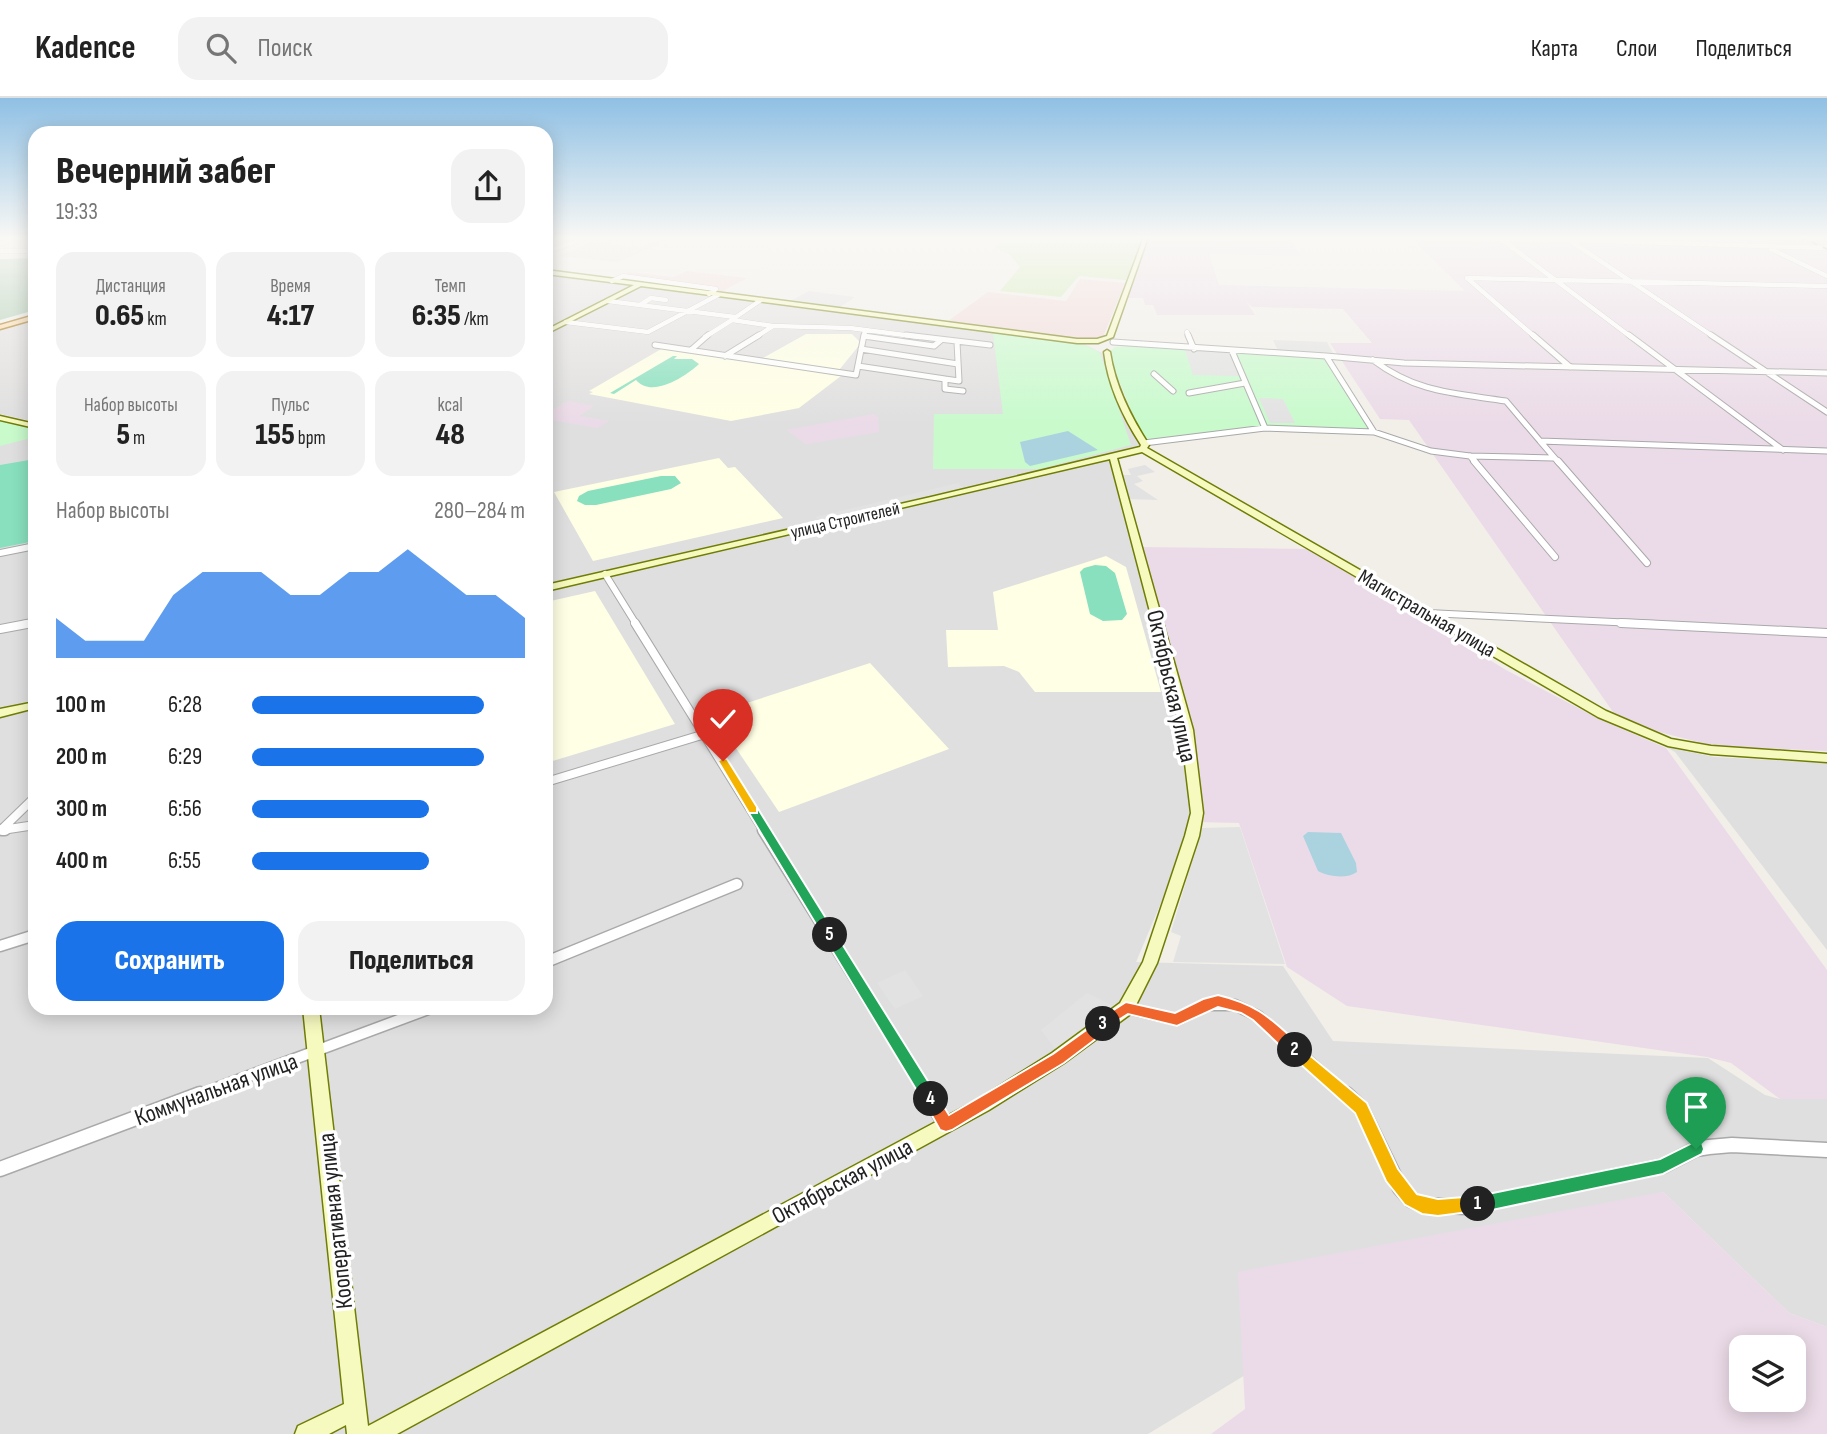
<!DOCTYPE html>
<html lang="ru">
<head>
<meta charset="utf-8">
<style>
  body { margin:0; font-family:"Sofia Sans Condensed",sans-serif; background:#f2f2f2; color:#222; height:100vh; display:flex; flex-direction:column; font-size:26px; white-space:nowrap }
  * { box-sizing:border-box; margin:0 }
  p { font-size:23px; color:#767676 }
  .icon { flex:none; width:38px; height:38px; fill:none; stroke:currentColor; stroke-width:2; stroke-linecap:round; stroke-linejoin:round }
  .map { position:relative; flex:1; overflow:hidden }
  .details { position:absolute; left:28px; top:28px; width:525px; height:889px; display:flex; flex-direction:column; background:#fff; border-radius:21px; box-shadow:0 4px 18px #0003 }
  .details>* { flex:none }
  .tools { position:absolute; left:1729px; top:1237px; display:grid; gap:14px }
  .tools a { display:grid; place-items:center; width:77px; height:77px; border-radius:14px; background:#fff; box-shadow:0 4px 18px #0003; font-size:35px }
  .pin { position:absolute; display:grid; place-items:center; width:60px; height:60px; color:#fff; margin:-72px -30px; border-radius:50% 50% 50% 0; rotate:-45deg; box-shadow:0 0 7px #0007 }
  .pin .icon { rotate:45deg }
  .km { position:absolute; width:35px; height:35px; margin:-18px; border-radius:50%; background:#222; color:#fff; font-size:19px; line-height:35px; text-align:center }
  .round { display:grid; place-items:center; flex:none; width:74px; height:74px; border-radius:21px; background:#f2f2f2 }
  .summary { display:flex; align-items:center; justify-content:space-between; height:119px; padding:0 28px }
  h1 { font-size:38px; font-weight:800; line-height:52px }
  .figures { display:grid; grid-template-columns:repeat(3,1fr); gap:10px; height:119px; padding:7px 28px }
  .figures div { display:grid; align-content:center; border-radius:18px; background:#f2f2f2; text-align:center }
  .figures b { font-size:30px; font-weight:800 }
  .figures small { font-size:19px; font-weight:400 }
  .figures p { font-size:19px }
  .chart { height:196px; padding:14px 28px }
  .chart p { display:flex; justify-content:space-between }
  .chart svg { width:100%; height:126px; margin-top:7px; fill:#1a73e8; opacity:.7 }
  .cta { display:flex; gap:14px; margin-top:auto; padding:14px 28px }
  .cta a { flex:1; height:80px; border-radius:21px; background:#1a73e8; color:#fff; font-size:28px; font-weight:800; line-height:80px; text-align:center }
  .cta a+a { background:#f2f2f2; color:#222 }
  ul { padding:0 28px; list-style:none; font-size:23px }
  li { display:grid; grid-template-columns:112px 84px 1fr; align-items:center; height:52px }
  li i { height:18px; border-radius:9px; background:#1a73e8 }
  header { display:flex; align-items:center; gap:42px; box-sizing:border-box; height:98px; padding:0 35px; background:#fff; border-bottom:2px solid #e0e0e0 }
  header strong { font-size:33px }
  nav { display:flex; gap:38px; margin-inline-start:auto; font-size:24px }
  .search { width:490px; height:63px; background:#f2f2f2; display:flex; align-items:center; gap:18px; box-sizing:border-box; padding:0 24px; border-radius:21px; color:#767676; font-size:26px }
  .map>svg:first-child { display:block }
  .residential { fill:#e0dfdf }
  .commercial { fill:#f2dad9 }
  .industrial { fill:#ebdbe8; fill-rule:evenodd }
  .education { fill:#ffffe5 }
  .grass { fill:#cdebb0 }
  .cemetery { fill:#aacbaf }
  .park { fill:#c8facc }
  .pitch { fill:#88e0be }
  .parking { fill:#e2e2e2 }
  .water { fill:#aad3df }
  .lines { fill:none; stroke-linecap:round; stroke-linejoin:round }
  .street-far5-casing { stroke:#a9a9a9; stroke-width:5 }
  .street-far4-casing { stroke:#a9a9a9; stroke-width:7 }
  .street-far3-casing { stroke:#a9a9a9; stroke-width:8 }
  .street-far2-casing { stroke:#a9a9a9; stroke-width:10 }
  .street-far1-casing { stroke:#a9a9a9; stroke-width:13 }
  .street-casing { stroke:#a9a9a9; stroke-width:17 }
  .secondary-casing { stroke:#707d05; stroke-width:3 }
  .primary-casing { stroke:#a06b00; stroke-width:3 }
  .street-far5 { stroke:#fff; stroke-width:4.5 }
  .street-far4 { stroke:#fff; stroke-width:5 }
  .street-far3 { stroke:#fff; stroke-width:6 }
  .street-far2 { stroke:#fff; stroke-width:8 }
  .street-far1 { stroke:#fff; stroke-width:10 }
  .street { stroke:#fff; stroke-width:14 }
  .secondary { fill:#f7fabf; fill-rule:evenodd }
  .primary { fill:#fcd6a4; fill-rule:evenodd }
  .rail { stroke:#707070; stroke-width:2; stroke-dasharray:6 6; stroke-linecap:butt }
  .split-1 { fill:#22a559; stroke:#fff; stroke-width:2 }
  .split-2 { fill:#f5b400; stroke:#fff; stroke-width:2 }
  .split-3 { fill:#f0652b; stroke:#fff; stroke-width:2 }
  .split-4 { fill:#f0652b; stroke:#fff; stroke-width:2 }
  .split-5 { fill:#22a559; stroke:#fff; stroke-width:2 }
  .split-6 { fill:#22a559; stroke:#fff; stroke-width:2 }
  .split-7 { fill:#f5b400; stroke:#fff; stroke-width:2 }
  .labels { text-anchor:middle; stroke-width:7; stroke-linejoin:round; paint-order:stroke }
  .far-street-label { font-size:18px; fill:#222; stroke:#fff }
  .street-label { font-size:21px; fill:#222; stroke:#fff }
  .near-street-label { font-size:24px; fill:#222; stroke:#fff }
</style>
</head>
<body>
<header>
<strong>Kadence</strong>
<div class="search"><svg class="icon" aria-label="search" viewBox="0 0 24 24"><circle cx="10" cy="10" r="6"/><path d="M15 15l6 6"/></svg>Поиск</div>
<nav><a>Карта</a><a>Слои</a><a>Поделиться</a></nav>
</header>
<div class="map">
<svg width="1827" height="1336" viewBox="0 0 1827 1336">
  <rect width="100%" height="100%" fill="#f2efe9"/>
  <!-- residential -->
  <path class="residential" d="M546,176L636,188L546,233Z
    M643,188L1080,244L1102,255L1141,347L1053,371L546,487V237Z
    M35,220V324L0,316V231Z
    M0,321L35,329V606L0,614Z
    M1112,360L1187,631L1195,724L1136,864L1283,868L1333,943L1708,960L1765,997L1780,1001H1827V1229L1789,1215L1663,1094L1415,1174L1148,1336H361L313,910H546V491Z
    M35,608V910H308L355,1336H0V616Z
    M1666,649L1714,659L1827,665V852L1675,654Z"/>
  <!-- commercial -->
  <path class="commercial" d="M687,173L747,180L719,195L614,181L629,174L673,179Z
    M1080,181L1125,185L1103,239L1090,242L948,223L988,194L1066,203Z"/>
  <!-- industrial -->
  <path class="industrial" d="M1147,139H1289L1301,158L1209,156L1219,187L1465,193L1410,139H1827V653L1714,648L1620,624L1409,322L1380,321L1330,245H1372L1343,211L1252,209L1246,203L1255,217H1157L1153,207H1145L1143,200H1126Z
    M568,303L594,308L579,318L609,323L597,330L546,321V316Z
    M874,316L878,319L879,334L806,346L787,332Z
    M1138,449L1309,451L1506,572L1599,621L1666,650L1827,872V1001H1780L1731,965L1707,959L1347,908L1287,869L1239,725L1195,724L1187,632Z
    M1663,1094L1789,1215L1827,1229V1336H1211L1245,1311L1238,1174ZM1741,1250H1794V1302H1741Z"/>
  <!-- education -->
  <path class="education" d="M806,236H852L861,245L839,272L763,260Z
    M663,250L841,278L799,310L731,323L589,296L593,294L589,293Z
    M719,360L728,370L735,369L783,420L593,463L554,394Z
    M1106,458L1126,469L1161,594H1035L1019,574L1004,568L948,569L946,532H998L993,494Z
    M595,493L675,626L546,665V504Z
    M870,565L949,651L779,714L713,616Z"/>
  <!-- grass -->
  <path class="grass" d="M1005,139H1144L1126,182L1079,178L1061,199L1000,193L1020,169L1010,157L995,150Z"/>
  <!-- cemetery -->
  <path class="cemetery" d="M35,160V212L0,222V161Z"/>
  <!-- park -->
  <path class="park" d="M993,235C1020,238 1080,239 1100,255L1131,347L1039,371H933L934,316H1003Z
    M1130,248L1326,258L1374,334L1265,330L1144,345L1108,255L1115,249Z
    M0,322L35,330V339L0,348Z"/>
  <!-- pitch -->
  <path class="pitch" d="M673,258H677L674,261H692L699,266C686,278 652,301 636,282L614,296L610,295Z
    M35,361V443L0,450V367Z
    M661,378H675L681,385L671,391L596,407H585L577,403L579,398L588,393Z
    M1095,467L1106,468L1115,475L1127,516L1122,522L1103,523L1090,516L1080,474L1084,470Z"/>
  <!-- parking -->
  <path class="parking" d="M605,139H628L611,147L638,150L659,141L676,139L618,164L559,158Z
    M809,193L855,199L840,209L792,202Z
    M1273,242L1327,244L1333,255L1278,253Z
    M1185,252L1229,254L1239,278L1193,277Z
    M1259,300L1283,301L1295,325H1270Z
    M1145,367L1155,374L1137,378L1143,383L1134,386L1158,402L1127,401L1120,377H1131L1128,371Z
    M958,385L968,394L823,426L815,419Z
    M1240,729L1285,866L1173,864L1181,838L1171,834L1202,730Z
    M905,872L923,898L895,911L877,885Z
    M1087,895L1114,908L1059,956L1041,932Z"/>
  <!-- water -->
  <path class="water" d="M1068,333L1098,352L1030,368L1025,364L1020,344Z
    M1308,734L1341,735L1356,765L1357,774C1347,781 1329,779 1318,773L1303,738Z"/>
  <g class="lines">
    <!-- street-far5 casing -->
    <g class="street-far5-casing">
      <path id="street-far5" d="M1445,140L1569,142
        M1501,141L1631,239
        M0,146L17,139
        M1771,151L1827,178
        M0,153H35
        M546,154L589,139
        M1467,180L1827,188
        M1467,180L1535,239
        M612,183L623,178L716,191L709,196
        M608,203L735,219
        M640,207L651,200L666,202
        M733,221L761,202
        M566,224L648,234L718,197
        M773,228L850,230L920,239
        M1187,234L1189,239
        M864,238L868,239
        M705,239L732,222L773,228L756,239
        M864,239L865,232
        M1714,239L1569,142L1827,150"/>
    </g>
    <!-- street-far4 casing -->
    <g class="street-far4-casing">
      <path id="street-far4" d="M906,237L990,247
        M1188,237L1194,251
        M1533,237L1570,269
        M1629,237L1783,352
        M1711,237L1827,314
        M864,238L934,248L941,242
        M957,244L959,283L945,281V291L963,293
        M1113,244L1326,258L1374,334L1265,330L1144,345
        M655,247L856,277L864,237
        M861,251L958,266
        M691,252L708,237
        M1232,253L1265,330
        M725,258L759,237
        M1326,258L1404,265L1827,275
        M1373,262C1417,295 1454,295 1506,303L1540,343
        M858,268L945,281
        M1154,276L1173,293
        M1189,295L1245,285
        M1374,334L1431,353L1470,358L1553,360
        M1470,358L1476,365
        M1559,365L1540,343L1827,353"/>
    </g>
    <!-- street-far3 casing -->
    <g class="street-far3-casing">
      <path id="street-far3" d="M1474,363L1555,459
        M1558,363L1647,465
        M0,455L35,448
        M605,476L636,526
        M1428,515L1656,526
        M23,526L35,524"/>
    </g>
    <!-- street-far2 casing -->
    <g class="street-far2-casing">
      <path id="street-far2" d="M635,525L764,733
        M1621,525L1827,535
        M0,531L32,525
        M546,684L705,636
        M1,732L35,699
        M2,732L35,727"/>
    </g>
    <!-- street-far1 casing -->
    <g class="street-far1-casing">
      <path id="street-far1" d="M2,732H5
        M763,732L928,998
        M0,848L35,837
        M546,864L737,786
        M1126,910L1177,922L1208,907H1235L1258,918L1348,998
        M195,998L431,910"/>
    </g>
    <!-- street casing -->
    <g class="street-casing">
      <path id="street" d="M927,996L946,1027
        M1346,996L1361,1010L1400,1090L1411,1102L1422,1107L1466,1109L1663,1068L1696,1051L1709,1049L1732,1047L1827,1052
        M0,1071L200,996"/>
    </g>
    <!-- secondary casing -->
    <g class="secondary-casing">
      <path id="secondary" d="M1144,139H1148L1113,239L1098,245H1077L641,188L546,236V232L634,187L546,176V172L1077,241H1097L1107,238Z
        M1107,252L1110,254C1115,288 1131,319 1149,347L1147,350L1606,613L1671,641L1711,648L1827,656V664L1711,656L1668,648L1598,619L1142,354L1117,360L1193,632L1203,715L1199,738L1157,865L1132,915L1064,965L989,1012L397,1336H347L346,1327L329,1336H295L298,1328L344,1306L303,910H319L368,1328L977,1002L1052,955L1120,905L1143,864L1185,738L1191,715L1181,632L1110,361L546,493V487L931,399L1140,349L1141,347C1123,319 1108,288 1104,254Z
        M0,318L35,326V330L0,322Z
        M35,604V610L0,619V611Z"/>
    </g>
    <!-- primary casing -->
    <g class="primary-casing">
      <path id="primary" d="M35,217V221L0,231V227Z"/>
    </g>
    <!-- street-far5 -->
    <use href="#street-far5" class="street-far5"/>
    <!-- street-far4 -->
    <use href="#street-far4" class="street-far4"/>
    <!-- street-far3 -->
    <use href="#street-far3" class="street-far3"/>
    <!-- street-far2 -->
    <use href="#street-far2" class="street-far2"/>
    <!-- street-far1 -->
    <use href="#street-far1" class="street-far1"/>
    <!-- street -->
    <use href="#street" class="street"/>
    <!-- secondary -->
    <use href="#secondary" class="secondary"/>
    <!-- primary -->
    <use href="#primary" class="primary"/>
    <!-- rail -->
    <path class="rail" d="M1801,139L1827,151"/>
  </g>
  <!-- sky -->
  <linearGradient id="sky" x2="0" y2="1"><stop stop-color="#8fc0e4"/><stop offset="0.43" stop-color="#f9f8f5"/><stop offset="1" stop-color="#f9f8f5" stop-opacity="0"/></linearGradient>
  <rect width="1827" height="326" fill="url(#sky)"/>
  <!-- split-1 -->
  <path class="split-1" d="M1696,1043L1702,1045L1704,1051L1702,1056L1663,1076L1478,1115L1472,1112L1470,1106L1472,1100L1478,1098L1660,1061Z"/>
  <!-- split-2 -->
  <path class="split-2" d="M1295,945L1367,1005L1398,1071L1417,1096L1438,1101L1478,1098L1484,1100L1487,1106L1484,1112L1438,1118L1422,1116L1405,1107L1386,1083L1355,1015L1290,957L1288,952L1290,947Z"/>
  <!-- split-3 -->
  <path class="split-3" d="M1218,897C1259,907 1270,920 1300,947L1303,952L1300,957H1290L1253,922L1241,915L1218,909L1177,928L1128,916L1103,932L1096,926L1098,922L1126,904L1175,915L1203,901Z"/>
  <!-- split-4 -->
  <path class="split-4" d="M1103,920L1111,926L1109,931L1064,965L952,1032L946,1034L940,1032L923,1001L925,996H936L949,1017L1053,956Z"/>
  <!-- split-5 -->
  <path class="split-5" d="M830,832L834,833L936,996L938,1001L936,1006H925L825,841V833Z"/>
  <!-- split-6 -->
  <path class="split-6" d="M753,708L757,709L834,833V841H825L747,712Z"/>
  <!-- split-7 -->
  <path class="split-7" d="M723,660L727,661L757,709V715H749L718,663Z"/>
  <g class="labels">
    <!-- far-street labels -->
    <g class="far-street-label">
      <text transform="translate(845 422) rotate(-13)" y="6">улица Строителей</text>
    </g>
    <!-- street labels -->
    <g class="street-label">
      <text transform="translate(1427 515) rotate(30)" y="7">Магистральная улица</text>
    </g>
    <!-- near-street labels -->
    <g class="near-street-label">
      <text transform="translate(1172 588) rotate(77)" y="8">Октябрьская улица</text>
      <text transform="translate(216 991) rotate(-20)" y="8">Коммунальная улица</text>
      <text transform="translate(842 1083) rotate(-28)" y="8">Октябрьская улица</text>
      <text transform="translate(335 1123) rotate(-96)" y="8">Кооперативная улица</text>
    </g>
  </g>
</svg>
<div class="tools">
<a><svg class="icon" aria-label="layers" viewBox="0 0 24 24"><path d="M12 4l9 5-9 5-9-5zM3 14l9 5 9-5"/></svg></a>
</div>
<div class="pin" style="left:1696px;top:1051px;background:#1e9e55"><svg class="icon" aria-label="arrive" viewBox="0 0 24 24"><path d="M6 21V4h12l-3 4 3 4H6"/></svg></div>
<div class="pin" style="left:723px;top:663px;background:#d93025"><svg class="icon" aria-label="check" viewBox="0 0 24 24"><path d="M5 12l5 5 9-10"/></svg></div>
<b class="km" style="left:1478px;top:1106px">1</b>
<b class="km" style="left:1295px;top:952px">2</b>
<b class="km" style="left:1103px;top:926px">3</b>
<b class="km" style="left:931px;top:1001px">4</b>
<b class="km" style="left:830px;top:837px">5</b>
<section class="details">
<div class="summary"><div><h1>Вечерний забег</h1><p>19:33</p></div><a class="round"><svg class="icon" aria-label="share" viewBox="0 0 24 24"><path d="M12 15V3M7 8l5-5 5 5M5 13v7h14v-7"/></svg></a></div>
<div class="figures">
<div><p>Дистанция</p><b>0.65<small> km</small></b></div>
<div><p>Время</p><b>4:17</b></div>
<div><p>Темп</p><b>6:35<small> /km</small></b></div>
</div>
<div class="figures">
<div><p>Набор высоты</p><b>5<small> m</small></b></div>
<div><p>Пульс</p><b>155<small> bpm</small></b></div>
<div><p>kcal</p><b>48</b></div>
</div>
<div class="chart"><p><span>Набор высоты</span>280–284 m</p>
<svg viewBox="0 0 160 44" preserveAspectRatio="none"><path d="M0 44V30L10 38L20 38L30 38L40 22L50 14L60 14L70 14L80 22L90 22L100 14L110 14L120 6L130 14L140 22L150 22L160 30V44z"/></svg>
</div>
<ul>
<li><b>100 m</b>6:28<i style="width:85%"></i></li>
<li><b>200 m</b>6:29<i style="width:85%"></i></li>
<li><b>300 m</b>6:56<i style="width:65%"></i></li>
<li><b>400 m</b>6:55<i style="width:65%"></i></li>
</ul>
<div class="cta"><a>Сохранить</a><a>Поделиться</a></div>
</section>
</div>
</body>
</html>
